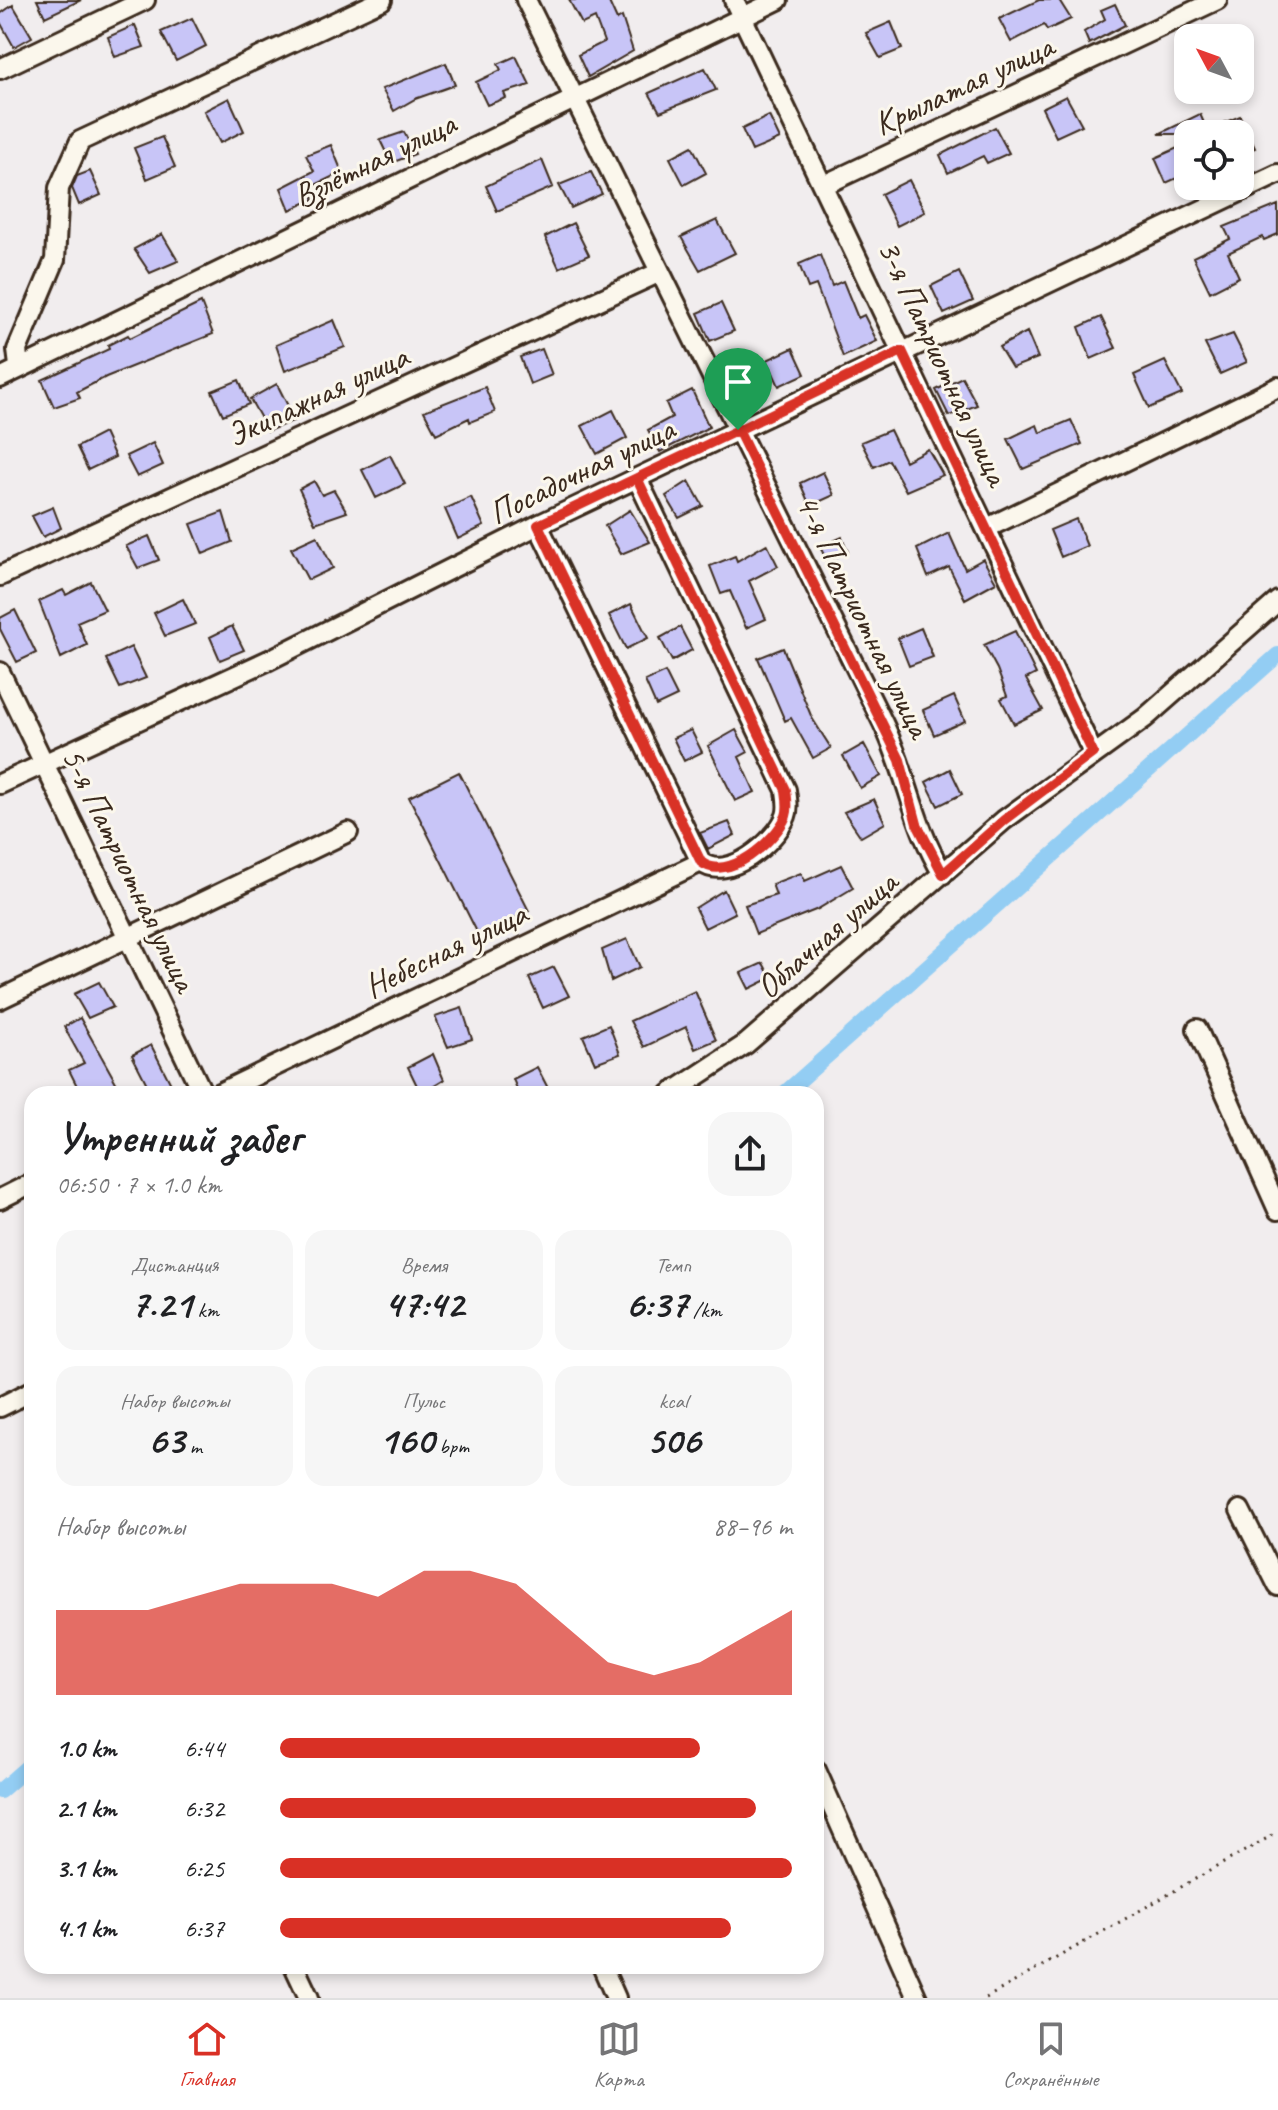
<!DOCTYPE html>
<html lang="ru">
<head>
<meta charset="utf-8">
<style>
  body { margin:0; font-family:Caveat,sans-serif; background:#f6f6f6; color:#202124; height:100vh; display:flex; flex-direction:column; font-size:30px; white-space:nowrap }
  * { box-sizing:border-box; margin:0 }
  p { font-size:26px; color:#757577 }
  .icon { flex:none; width:44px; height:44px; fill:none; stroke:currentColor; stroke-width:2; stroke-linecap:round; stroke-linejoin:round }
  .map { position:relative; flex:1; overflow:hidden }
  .panel { position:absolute; left:24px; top:1086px; width:800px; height:888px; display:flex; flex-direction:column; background:#fff; border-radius:24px; box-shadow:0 4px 12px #0003 }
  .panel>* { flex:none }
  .needle { width:52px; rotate:311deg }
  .buttons { position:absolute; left:1174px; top:24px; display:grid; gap:16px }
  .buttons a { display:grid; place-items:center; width:80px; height:80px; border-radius:16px; background:#fff; box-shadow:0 4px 12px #0003; font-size:40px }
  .pin { position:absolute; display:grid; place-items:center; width:68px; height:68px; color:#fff; margin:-82px -34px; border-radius:50% 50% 50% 0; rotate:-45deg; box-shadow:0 0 8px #0007 }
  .pin .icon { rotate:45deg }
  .round { display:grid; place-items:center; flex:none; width:84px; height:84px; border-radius:24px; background:#f6f6f6 }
  .summary { display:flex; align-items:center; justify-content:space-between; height:136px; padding:0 32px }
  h1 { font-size:44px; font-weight:800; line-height:60px }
  .figures { display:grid; grid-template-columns:repeat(3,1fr); gap:12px; height:136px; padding:8px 32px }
  .figures div { display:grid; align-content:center; border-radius:20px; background:#f6f6f6; text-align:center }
  .figures b { font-size:40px; font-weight:800 }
  .figures small { font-size:22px; font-weight:400 }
  .figures p { font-size:22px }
  .chart { height:224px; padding:16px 32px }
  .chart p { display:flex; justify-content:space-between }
  .chart svg { width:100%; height:144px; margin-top:8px; fill:#d93025; opacity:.7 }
  ul { padding:0 32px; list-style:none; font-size:26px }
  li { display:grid; grid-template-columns:128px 96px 1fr; align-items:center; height:60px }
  li i { height:20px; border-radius:10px; background:#d93025 }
  .tabs { display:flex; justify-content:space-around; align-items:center; height:112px; border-top:2px solid #e0e0e0; background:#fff; font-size:22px; color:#757577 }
  .tabs a { display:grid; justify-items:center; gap:4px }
  .tabs .on { color:#d93025 }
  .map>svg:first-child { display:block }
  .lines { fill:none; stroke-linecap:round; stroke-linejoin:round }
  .canal { stroke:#93cdf3; stroke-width:16 }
  .building { fill:#c8c5f7; stroke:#3b2a1e; stroke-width:2 }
  .minor-casing { stroke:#3b2a1e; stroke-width:24 }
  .path { stroke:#3b2a1e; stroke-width:3; stroke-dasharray:2 6; stroke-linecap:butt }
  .minor { stroke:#fbf7ec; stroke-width:18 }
  .route-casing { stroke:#fff; stroke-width:16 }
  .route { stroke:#d93025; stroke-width:10 }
  .labels { text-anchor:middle; stroke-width:6; stroke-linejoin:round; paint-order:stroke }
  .street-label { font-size:34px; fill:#3b2a1e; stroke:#fbf7ec }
</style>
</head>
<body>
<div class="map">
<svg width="1278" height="1998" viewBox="0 0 1278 1998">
  <rect width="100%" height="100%" fill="#f1edee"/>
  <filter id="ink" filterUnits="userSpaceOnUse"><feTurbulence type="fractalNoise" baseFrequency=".0125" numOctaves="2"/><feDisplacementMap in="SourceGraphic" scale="16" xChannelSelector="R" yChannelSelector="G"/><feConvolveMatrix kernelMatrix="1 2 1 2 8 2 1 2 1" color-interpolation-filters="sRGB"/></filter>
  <g filter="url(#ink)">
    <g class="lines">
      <!-- canal -->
      <path class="canal" d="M784,1094L1278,655
        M0,1791L32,1763"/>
    </g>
    <!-- building -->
    <path class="building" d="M37,0H81L45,17Z
      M569,0H608L617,20L622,17L633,51L588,77L578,55L604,42L595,18L582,24Z
      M1039,0H1059L1071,19L1047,30L1044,25L1011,42L999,19Z
      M1115,4L1125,25L1089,44L1084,32L1105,19L1101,10Z
      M13,5L32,37L14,47L0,22V14Z
      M192,18L206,46L176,61L161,32Z
      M891,22L902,49L880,58L866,33Z
      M135,25L144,47L115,57L108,37Z
      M516,56L530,85L504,93L506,98L487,105L476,82L501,70L498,64Z
      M446,63L455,85L415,99L394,111L382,89Z
      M705,68L716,90L660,112L649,93Z
      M1066,96L1082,125L1056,137L1042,108Z
      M229,98L244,131L220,143L204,111Z
      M1200,114L1207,130L1240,116L1255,148L1240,154V134H1159Z
      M769,116L780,139L752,151L742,129Z
      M995,127L1009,153L987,163L983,156L948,173L940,155Z
      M404,132L415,154L391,163L380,140Z
      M162,137L175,167L147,179L134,148Z
      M331,145L342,172L309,188L314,199L290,210L281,188L314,171L306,155Z
      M692,146L706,173L684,185L670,158Z
      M1182,146L1188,159V173L1166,183L1155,158Z
      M542,160L553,187L497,211L486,186Z
      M90,171L101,195L79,205L72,188L77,176Z
      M591,172L602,194L571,208L559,185Z
      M909,180L925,212L897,226L881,194Z
      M1278,205V234L1264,240L1262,237L1228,253L1239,277L1210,292L1193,257L1230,239L1224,227Z
      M717,220L735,253L700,270L681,237Z
      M573,223L589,255L559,268L545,237Z
      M162,234L178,261L150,273L134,249Z
      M820,255L832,286L843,281L858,318L864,315L877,341L843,357L816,285L808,288L799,264Z
      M959,272L973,301L944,314L931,286Z
      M201,303L213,334L106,377L77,392L80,398L54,407L42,380L109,349L108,345L128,335L130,338Z
      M721,303L734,331L710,341L698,313Z
      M1101,317L1116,348L1091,359L1079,327Z
      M334,320L345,347L285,371L276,345Z
      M1027,332L1038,358L1012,368L999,347Z
      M1233,334L1247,362L1220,374L1205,344Z
      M793,348L805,374L779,386L767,360Z
      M542,349L552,375L530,384L520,357Z
      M1165,361L1182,394L1149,408L1134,375Z
      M962,377L977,405L949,416L936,390Z
      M239,380L249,404L223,415L212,391Z
      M277,384L295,420L268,431L250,399Z
      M485,387L495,412L470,422L469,418L436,434L424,411Z
      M692,390L709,427L660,452L648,430L672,417L666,403Z
      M613,410L627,438L597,454L582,426Z
      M1071,420L1082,444L1023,469L1008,439L1037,425L1040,433Z
      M890,430L905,461L928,449L943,475L906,491L889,460L874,467L861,442Z
      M104,433L115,457L88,470L77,447Z
      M153,443L163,465L137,477L126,456Z
      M390,455L405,484L376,498L362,470Z
      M823,472L834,495L810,506L800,483Z
      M314,481L322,495L334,490L347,512L315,523L299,489Z
      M689,481L703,506L679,518L666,496Z
      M471,497L484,526L458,539L445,509Z
      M53,507L61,528L43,537L32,516Z
      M630,510L650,542L621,554L605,526Z
      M223,512L232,542L203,554L191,524Z
      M1076,519L1087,546L1061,557L1050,530Z
      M949,533L965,569L983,559L996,582L965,599L949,567L928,577L917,549Z
      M149,536L159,560L138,568L126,546Z
      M317,536L333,568L308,580L291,548Z
      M842,537L848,552L827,561L820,547Z
      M767,544L778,566L749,581L766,619L746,628L730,591L721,594L710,566L735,556L737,561Z
      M91,582L105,610L77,622L87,645L61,658L39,601L63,590L66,595Z
      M183,599L195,624L165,636L154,613Z
      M631,604L648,638L626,649L609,615Z
      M15,610L36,653L17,662L0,629V618Z
      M232,626L244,650L220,660L210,637Z
      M680,627L692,650L672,661L660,638Z
      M921,628L933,657L909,666L898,638Z
      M1015,631L1036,674L1026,679L1043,710L1014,724L1001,699L1007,696L997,669L984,645Z
      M131,647L146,678L120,688L106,659Z
      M783,648L812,718L831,748L813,758L791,718L785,721L758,658Z
      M665,672L677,696L656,706L645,681Z
      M954,696L965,721L934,735L923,710Z
      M691,730L702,752L684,761L673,738Z
      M736,730L748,752L739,757L755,792L735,801L708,746Z
      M864,744L881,776L860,788L843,756Z
      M950,769L962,794L938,806L926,782Z
      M459,772L529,911L479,936L409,797Z
      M874,799L885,823L861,837L844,812Z
      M729,822L735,835L708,849L700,833Z
      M841,865L853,888L818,909L756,934L745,905L776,895L772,884L801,873L805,881Z
      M724,890L735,913L705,928L695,908Z
      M627,939L640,967L611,981L602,950Z
      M763,963L771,978L749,989L741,973Z
      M554,967L569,996L543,1008L529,978Z
      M99,982L113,1007L88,1018L74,994Z
      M695,991L716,1040L695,1049L686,1027L644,1047L630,1021Z
      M462,1008L472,1039L448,1047L435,1017Z
      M80,1018L118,1086L100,1094H81L69,1070L84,1063L64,1027Z
      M609,1025L620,1054L595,1063L583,1036Z
      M151,1045L176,1094H152L132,1055Z
      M433,1054L444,1080L421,1094L408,1067Z
      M537,1067L551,1094H519L513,1079Z"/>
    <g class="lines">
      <!-- minor casing -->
      <g class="minor-casing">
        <path id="minor" d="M526,0L883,723C907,773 914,827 943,874
          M734,0L1093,753
          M0,69L145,0
          M824,185L1217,0
          M19,366L17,350L55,260L59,188L80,141L382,0
          M0,378L778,0
          M538,525L701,862C727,883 776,842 786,816C789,808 787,799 786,790L637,478
          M987,528L1278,387
          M0,576L660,272
          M0,672L203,1094
          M0,784L269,660L538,525L1278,174
          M0,999L348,832
          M1197,1029L1278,1210
          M217,1094L701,862
          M670,1094L746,1044L1004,820L1145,718L1278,601
          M0,1199L32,1183
          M0,1407L32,1391
          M1240,1510L1278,1586
          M816,1770L917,1998
          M294,1966L309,1998
          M602,1966L616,1998"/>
      </g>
      <!-- path -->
      <path class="path" d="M986,1998L1278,1832"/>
      <!-- minor -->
      <use href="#minor" class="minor"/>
    </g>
  </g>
  <g class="lines" filter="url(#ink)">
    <!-- route casing -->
    <g class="route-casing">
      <path id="route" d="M738,430L637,478L786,790C787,799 789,808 786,816C776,841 727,883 701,862L538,525L738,430L900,760L917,824L943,874L1004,820L1093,753L902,351L738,430"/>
    </g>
    <!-- route -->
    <use href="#route" class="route"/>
  </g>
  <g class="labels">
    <!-- street labels -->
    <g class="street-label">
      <text transform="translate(963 84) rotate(-25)" y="12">Крылатая улица</text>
      <text transform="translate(374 159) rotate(-26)" y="12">Взлётная улица</text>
      <text transform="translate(944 362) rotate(65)" y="12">3-я Патриотная улица</text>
      <text transform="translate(317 395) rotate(-25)" y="12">Экипажная улица</text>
      <text transform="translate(581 470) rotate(-26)" y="12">Посадочная улица</text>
      <text transform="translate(864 615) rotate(64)" y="12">4-я Патриотная улица</text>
      <text transform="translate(130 869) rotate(64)" y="12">5-я Патриотная улица</text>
      <text transform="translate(826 934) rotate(-41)" y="12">Облачная улица</text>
      <text transform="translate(445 949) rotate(-26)" y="12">Небесная улица</text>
    </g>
  </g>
</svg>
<div class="buttons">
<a><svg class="needle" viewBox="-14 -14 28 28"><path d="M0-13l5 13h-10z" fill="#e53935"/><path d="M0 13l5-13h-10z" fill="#757577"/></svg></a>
<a><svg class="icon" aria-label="locate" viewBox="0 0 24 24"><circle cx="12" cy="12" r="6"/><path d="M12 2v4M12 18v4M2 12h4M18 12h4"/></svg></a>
</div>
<div class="pin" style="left:738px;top:430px;background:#1e9e55"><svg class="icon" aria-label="arrive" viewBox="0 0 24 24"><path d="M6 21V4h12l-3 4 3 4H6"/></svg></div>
<section class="panel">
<div class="summary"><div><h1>Утренний забег</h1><p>06:50 · 7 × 1.0 km</p></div><a class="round"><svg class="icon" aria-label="share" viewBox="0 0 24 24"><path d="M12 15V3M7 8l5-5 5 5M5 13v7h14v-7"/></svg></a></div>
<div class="figures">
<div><p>Дистанция</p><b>7.21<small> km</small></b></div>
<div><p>Время</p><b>47:42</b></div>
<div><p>Темп</p><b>6:37<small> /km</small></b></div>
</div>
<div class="figures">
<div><p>Набор высоты</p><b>63<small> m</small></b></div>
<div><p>Пульс</p><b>160<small> bpm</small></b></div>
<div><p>kcal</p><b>506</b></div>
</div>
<div class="chart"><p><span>Набор высоты</span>88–96 m</p>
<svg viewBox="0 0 160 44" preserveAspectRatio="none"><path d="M0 44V18L10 18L20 18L30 14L40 10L50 10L60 10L70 14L80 6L90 6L100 10L110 22L120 34L130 38L140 34L150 26L160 18V44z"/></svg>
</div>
<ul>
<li><b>1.0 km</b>6:44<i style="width:82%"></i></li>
<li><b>2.1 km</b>6:32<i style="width:93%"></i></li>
<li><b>3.1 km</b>6:25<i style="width:100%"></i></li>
<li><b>4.1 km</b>6:37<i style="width:88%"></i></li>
</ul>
</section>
</div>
<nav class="tabs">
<a class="on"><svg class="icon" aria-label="home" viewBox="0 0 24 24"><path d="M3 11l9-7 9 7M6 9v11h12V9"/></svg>Главная</a>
<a><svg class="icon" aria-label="map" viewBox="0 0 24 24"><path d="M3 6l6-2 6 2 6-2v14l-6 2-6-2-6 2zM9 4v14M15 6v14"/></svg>Карта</a>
<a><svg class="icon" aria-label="saved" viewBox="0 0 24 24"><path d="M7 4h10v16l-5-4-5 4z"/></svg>Сохранённые</a>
</nav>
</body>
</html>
